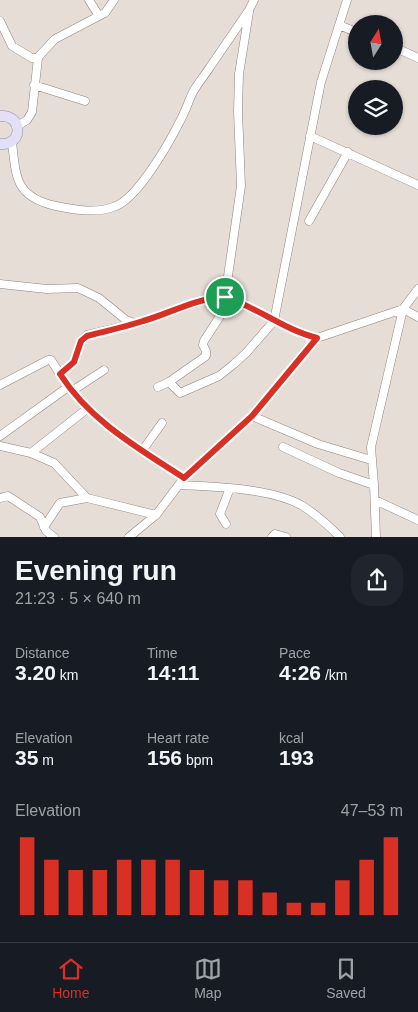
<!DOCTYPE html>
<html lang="en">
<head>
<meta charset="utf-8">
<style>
  body { margin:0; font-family:Helvetica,sans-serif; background:#20242c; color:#f1f3f6; height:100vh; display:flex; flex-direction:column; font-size:19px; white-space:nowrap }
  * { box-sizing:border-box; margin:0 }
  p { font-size:16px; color:#9ea1a6 }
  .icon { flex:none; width:28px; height:28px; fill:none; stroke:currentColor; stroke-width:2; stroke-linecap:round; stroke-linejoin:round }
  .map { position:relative; height:537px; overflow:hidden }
  .side { display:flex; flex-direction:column; background:#171b24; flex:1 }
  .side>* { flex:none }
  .needle { width:32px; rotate:11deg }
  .controls { position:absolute; left:348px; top:15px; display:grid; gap:10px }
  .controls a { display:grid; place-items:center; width:55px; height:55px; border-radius:50%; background:#171b24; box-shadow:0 1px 4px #0004; font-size:25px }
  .pin { position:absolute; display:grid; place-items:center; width:42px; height:42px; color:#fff; margin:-21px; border:2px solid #fff; border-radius:50%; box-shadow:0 1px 5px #0007 }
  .round { display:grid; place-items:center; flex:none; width:52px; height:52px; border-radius:20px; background:#20242c }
  .headline { display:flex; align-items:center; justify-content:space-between; height:85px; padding:0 15px }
  h1 { font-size:28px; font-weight:700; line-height:38px }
  .figures { display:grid; grid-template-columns:repeat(3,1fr); gap:8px; height:85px; padding:5px 15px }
  .figures div { display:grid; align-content:center }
  .figures b { font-size:21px; font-weight:700 }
  .figures small { font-size:14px; font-weight:400 }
  .figures p { font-size:14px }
  .chart { height:140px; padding:10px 15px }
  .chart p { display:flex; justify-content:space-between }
  .chart svg { width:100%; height:90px; margin-top:5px; stroke:#d93025; stroke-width:6 }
  .dock { display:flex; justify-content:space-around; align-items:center; height:70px; border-top:1px solid #363941; background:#171b24; font-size:14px; color:#9ea1a6 }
  .dock a { display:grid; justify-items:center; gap:2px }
  .dock .active { color:#d93025 }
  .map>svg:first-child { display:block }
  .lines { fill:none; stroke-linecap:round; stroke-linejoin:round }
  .minor-casing { stroke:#8d847f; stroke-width:9 }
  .major-casing { stroke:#8e89a3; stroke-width:11 }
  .minor { stroke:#fff; stroke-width:8 }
  .major { stroke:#e2dff7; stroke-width:10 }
  .route-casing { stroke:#fff; stroke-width:10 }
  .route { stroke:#d93025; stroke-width:6 }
</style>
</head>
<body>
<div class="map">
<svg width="418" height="537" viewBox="0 0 418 537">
  <rect width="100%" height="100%" fill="#e7ddd7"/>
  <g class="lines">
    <!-- minor casing -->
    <g class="minor-casing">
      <path id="minor" d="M89,0L99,16L105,13L114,0
        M0,21L12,46L32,58H38
        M339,25L356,32
        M394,47L418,58
        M34,85L85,101
        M17,126L27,120L32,112L38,58L40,55L55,39L99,16
        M310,136L418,185
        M12,142C16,177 15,197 56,206C75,210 98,214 116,206C138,197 168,145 179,123C185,113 188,102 193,92C198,83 205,75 210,67C223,48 236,29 249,10L254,0
        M309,221L348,152
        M0,284L47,289L78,288L99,298L126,320L134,323
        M225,297L241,186L238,111L239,74L249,12
        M169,382L180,393L219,376L234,364L246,353L274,321L321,82L347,0
        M0,385L48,360H51L60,374
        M158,387L169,382L206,356V351L203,345L204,341L231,299
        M72,391L104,370
        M252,416L318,444L371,460
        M0,436L68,387
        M0,446L31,453L54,463L87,498L156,515
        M283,447L339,473L374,485
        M142,451L162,423
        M31,453L88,408
        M184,478C138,448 90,421 60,374L74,362L81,341L87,335L142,322L199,301L213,297H225L238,302L302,334L317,338L403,309L418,317
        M180,485C215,487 270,488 301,505C316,514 328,525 340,537
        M0,498L8,496L40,517L46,531L54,537
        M375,500L418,520
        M226,524L220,514L230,488
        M44,527L60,503L87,498
        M129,537L156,515L184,478L252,416L317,338
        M272,537L275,534L286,537
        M376,537L374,485L371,447L403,309L418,289"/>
    </g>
    <!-- major casing -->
    <g class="major-casing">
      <path id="major" d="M0,116C23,114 24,146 0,144"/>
    </g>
    <!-- minor -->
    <use href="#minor" class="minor"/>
    <!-- major -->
    <use href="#major" class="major"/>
  </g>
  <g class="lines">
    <!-- route casing -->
    <g class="route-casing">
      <path id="route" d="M225,297C257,307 284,330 317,338L252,416L184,478C138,448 90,421 60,374L74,362L81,341L87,336C106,331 125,327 143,321C171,313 196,298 225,297Z"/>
    </g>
    <!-- route -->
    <use href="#route" class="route"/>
  </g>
</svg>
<div class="controls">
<a><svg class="needle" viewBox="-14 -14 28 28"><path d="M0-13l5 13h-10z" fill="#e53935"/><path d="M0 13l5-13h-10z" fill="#9ea1a6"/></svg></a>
<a><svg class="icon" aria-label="layers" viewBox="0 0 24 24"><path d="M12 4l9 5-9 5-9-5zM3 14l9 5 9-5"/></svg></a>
</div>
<div class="pin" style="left:225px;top:297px;background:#1e9e55"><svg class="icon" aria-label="arrive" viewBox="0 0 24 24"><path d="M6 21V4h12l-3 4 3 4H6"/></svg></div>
</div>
<section class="side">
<div class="headline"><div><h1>Evening run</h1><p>21:23 · 5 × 640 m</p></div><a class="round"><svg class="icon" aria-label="share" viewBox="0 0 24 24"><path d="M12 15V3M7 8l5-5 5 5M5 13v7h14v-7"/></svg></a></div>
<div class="figures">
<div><p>Distance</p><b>3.20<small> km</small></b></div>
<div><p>Time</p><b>14:11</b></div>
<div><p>Pace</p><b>4:26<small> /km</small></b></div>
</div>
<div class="figures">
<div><p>Elevation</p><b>35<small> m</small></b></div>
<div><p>Heart rate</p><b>156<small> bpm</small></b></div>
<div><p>kcal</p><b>193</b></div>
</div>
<div class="chart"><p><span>Elevation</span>47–53 m</p>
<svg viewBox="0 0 160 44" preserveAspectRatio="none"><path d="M5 44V6M15 44V17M25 44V22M35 44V22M45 44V17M55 44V17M65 44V17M75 44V22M85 44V27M95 44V27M105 44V33M115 44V38M125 44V38M135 44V27M145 44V17M155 44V6"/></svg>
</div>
</section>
<nav class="dock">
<a class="active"><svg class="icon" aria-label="home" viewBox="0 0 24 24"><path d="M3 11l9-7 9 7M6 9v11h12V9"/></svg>Home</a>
<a><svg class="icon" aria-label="map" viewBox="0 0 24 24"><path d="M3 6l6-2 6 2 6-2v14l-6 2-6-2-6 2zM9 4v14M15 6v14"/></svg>Map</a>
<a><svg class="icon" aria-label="saved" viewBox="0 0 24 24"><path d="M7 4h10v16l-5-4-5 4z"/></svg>Saved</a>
</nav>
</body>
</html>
